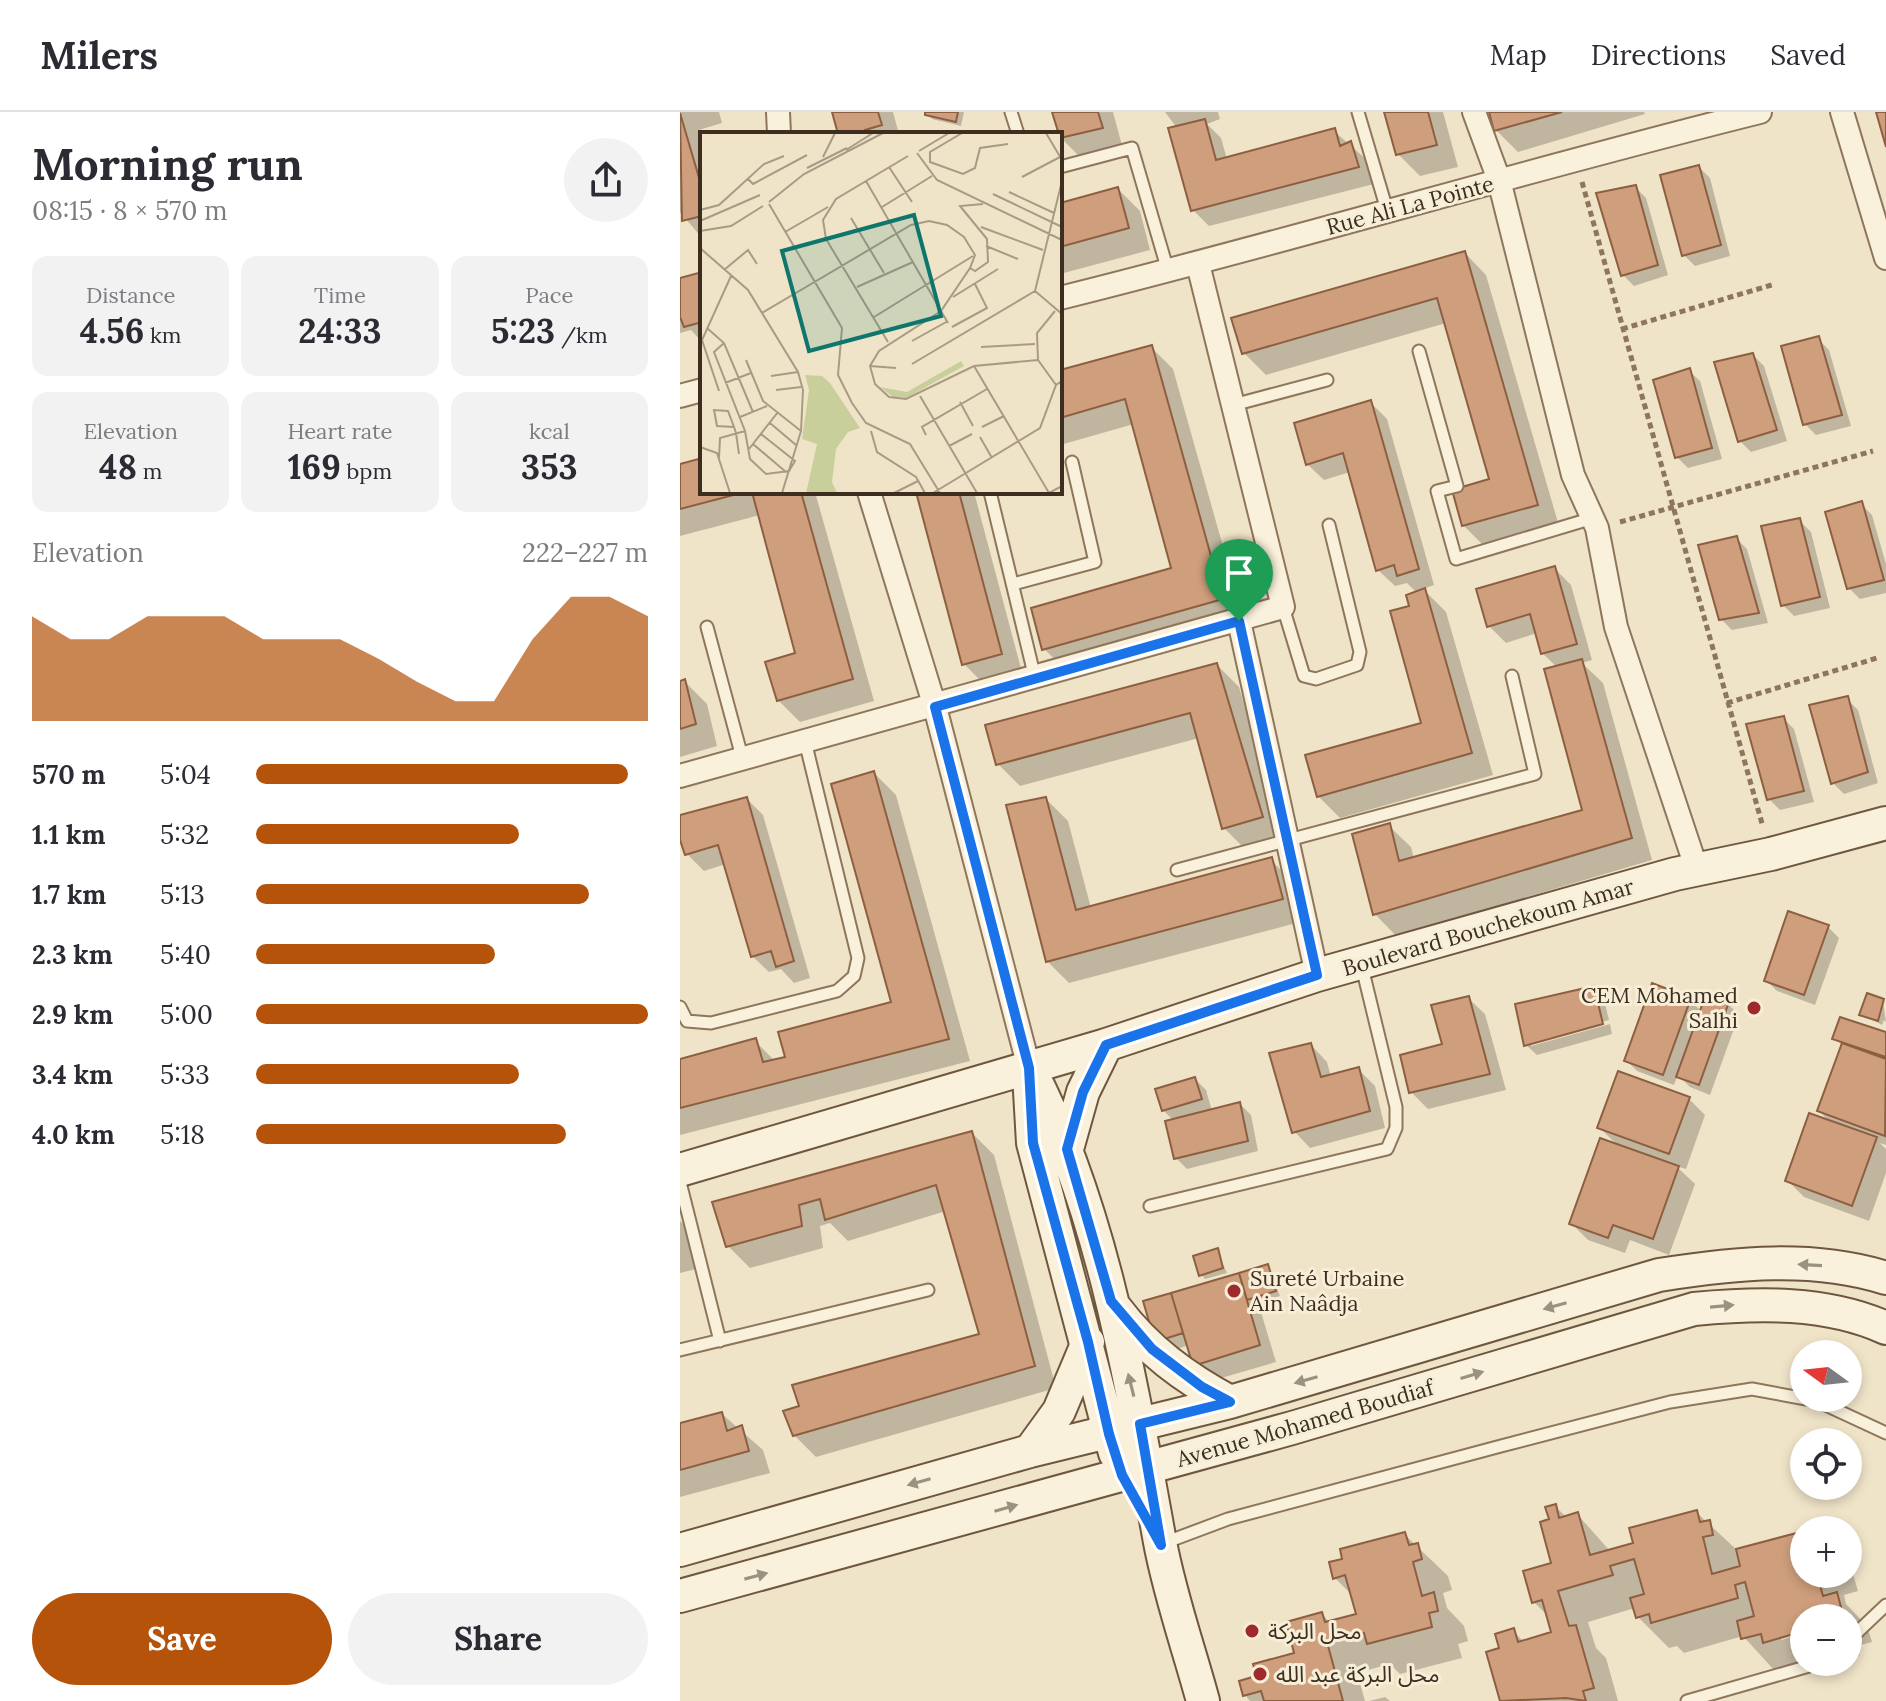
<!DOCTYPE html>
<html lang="en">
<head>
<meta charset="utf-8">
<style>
  body { margin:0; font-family:Lora,"Noto Sans Arabic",serif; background:#f2f2f3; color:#2b2b33; height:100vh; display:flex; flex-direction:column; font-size:30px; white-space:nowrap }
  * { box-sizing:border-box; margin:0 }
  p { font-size:26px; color:#7c7c81 }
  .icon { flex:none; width:44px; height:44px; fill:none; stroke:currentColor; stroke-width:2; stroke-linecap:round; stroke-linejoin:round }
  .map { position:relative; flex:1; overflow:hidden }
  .details { display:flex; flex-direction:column; background:#fff; width:680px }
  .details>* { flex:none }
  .needle { width:52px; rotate:285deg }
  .buttons { position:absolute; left:1110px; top:1228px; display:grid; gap:16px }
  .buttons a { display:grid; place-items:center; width:72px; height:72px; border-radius:50%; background:#fff; box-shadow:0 4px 12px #0003; font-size:40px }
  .pin { position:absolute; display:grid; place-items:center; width:68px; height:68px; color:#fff; margin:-82px -34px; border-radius:50% 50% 50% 0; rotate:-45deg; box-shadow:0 0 8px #0007 }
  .pin .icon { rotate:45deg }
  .round { display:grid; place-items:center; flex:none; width:84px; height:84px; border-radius:42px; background:#f2f2f3 }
  .summary { display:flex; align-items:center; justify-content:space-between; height:136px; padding:0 32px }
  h1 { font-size:44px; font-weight:700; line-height:60px }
  .figures { display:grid; grid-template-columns:repeat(3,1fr); gap:12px; height:136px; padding:8px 32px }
  .figures div { display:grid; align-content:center; border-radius:16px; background:#f2f2f3; text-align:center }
  .figures b { font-size:34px; font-weight:700 }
  .figures small { font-size:22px; font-weight:400 }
  .figures p { font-size:22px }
  .chart { height:224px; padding:16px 32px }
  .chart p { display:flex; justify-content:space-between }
  .chart svg { width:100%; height:144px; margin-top:8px; fill:#b45309; opacity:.7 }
  .cta { display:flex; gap:16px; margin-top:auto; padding:16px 32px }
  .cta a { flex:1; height:92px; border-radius:48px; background:#b45309; color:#fff; font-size:32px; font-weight:700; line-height:92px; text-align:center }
  .cta a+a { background:#f2f2f3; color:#2b2b33 }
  ul { padding:0 32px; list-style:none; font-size:26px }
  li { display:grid; grid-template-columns:128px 96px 1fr; align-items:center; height:60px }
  li i { height:20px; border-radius:10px; background:#b45309 }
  header { display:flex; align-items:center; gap:48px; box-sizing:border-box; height:112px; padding:0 40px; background:#fff; border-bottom:2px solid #e1e1e2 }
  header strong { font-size:38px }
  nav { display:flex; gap:44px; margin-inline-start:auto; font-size:28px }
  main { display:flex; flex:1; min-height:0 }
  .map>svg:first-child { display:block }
  .shadow { fill:#0003 }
  .building { fill:#cf9f7d; stroke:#8d5f41; stroke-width:2 }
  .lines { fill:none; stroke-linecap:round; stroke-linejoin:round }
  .lane-casing { stroke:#8d765c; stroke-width:15 }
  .street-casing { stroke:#8d765c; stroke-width:26 }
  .secondary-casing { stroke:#6f573f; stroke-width:36 }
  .path { stroke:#8d765c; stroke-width:5; stroke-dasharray:6 4; stroke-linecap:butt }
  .lane { stroke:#faf1dc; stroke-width:11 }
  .street { stroke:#faf1dc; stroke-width:22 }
  .secondary { stroke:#faf1dc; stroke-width:32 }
  .oneway { fill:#9c907e }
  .route-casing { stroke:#fff; stroke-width:16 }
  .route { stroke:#1a73e8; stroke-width:10 }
  .poi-dot { fill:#9e2a2b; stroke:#f7eed8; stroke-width:3 }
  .labels { text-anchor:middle; stroke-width:6; stroke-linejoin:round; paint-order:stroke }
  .street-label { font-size:22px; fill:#3d2e20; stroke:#f7eed8 }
  .poi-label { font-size:22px; fill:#3d2e20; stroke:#f7eed8; text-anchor:start }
  .inset-road { fill:none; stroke:#a89b85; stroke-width:2 }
  .view { fill:#0f766e; fill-opacity:0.15; stroke:#0f766e; stroke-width:4 }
  .inset-edge { fill:none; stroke:#3d2e20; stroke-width:4 }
</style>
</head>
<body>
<header>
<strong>Milers</strong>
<nav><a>Map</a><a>Directions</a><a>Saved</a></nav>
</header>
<main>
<section class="details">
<div class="summary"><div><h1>Morning run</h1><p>08:15 · 8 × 570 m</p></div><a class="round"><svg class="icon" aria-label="share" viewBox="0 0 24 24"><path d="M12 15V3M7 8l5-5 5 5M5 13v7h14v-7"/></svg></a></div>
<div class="figures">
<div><p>Distance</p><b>4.56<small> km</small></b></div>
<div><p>Time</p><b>24:33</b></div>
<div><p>Pace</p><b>5:23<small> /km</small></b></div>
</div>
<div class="figures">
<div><p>Elevation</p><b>48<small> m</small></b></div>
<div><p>Heart rate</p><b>169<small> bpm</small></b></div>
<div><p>kcal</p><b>353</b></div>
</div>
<div class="chart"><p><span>Elevation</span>222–227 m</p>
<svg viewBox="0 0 160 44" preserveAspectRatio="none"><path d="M0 44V12L10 19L20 19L30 12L40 12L50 12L60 19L70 19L80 19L90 25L100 32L110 38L120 38L130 19L140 6L150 6L160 12V44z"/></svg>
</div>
<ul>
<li><b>570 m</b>5:04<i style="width:95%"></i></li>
<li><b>1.1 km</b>5:32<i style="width:67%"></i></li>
<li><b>1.7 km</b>5:13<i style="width:85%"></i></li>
<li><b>2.3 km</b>5:40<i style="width:61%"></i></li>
<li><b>2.9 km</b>5:00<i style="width:100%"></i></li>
<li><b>3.4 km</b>5:33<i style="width:67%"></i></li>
<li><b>4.0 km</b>5:18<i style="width:79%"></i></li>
</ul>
<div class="cta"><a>Save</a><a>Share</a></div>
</section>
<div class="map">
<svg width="1206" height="1589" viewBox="0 0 1206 1589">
  <rect width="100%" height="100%" fill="#f0e4c8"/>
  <!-- shadow -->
  <path class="shadow" d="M0,0H39L42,11L19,18L22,126L0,100Z
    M154,0H213L219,22H160Z
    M247,0H284L281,14L252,7Z
    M374,0H433L443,37L403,48L381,26Z
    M485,0H538L540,7L527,12L541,26L547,47L654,19L687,48L694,72L529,114L513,98L497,16Z
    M706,0H763L778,55L740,64L718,42Z
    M811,0H964L965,2L838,40L816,18Z
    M1019,55L1030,66L1050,144L1015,154L1004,143Z
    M955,75L966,86L988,163L954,174L943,163Z
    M438,77L460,99L470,138L380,162V93Z
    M785,141L806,163L879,414L805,435L783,413L811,369L766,211L586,263L564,241Z
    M22,162V230L11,218L0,221V168Z
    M1138,227L1149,238L1171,314L1136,323L1125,312Z
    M471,235L493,257L564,509L386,558L364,537L493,458L454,312L380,333V260Z
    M1073,243L1084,254L1107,329L1071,340L1060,329Z
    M1009,259L1020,269L1042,347L1008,356L997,345Z
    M690,290L707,307L754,473L743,477L766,500L813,663L660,706L638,684L744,613L731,495L737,481L727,471L715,474L698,458L670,360L644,368L627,352Z
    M22,348V380H135L194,589L120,610L98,588L118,542L80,403L0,424V354Z
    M238,380H294L343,564L306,574L284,552Z
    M1181,392L1192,403L1206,452V481L1180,487L1169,476Z
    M1120,409L1131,420L1150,496L1114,504L1103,493Z
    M1056,426L1067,437L1088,511L1052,518L1041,507Z
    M875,457L891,473L912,548L902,551L923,571L972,748L716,824L695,802L709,714L731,735L734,747L905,699L878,556L862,541L857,521L826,531L809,514Z
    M537,553L559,575L603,727L565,737L544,716L519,626L340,674L318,652Z
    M5,570L27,592L37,634L0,645V571Z
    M1167,587L1178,598L1198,671L1164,682L1153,671Z
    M1103,606L1114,617L1134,690L1100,698L1089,687Z
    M194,661L216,683L290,949L0,1023V949L75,929L96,950L214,892Z
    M67,687L83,703L130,866L114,871L101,857L89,860L72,844L46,752L24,759L7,742L0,721V705Z
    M366,687L388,709L411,796L591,748L613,770L624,809L389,871L367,849Z
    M1148,815L1159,826L1135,893L1097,879L1086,868Z
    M913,876L924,887L929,908L851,930V934L930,912L932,922L857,943L846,933Z
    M788,886L805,902L826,978L748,997L731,980L764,933Z
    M1010,888L1022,900L1048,892L1059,903L1030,983L1010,975L998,963L994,973L957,959L946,948Z
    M1203,889L1206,910L1204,908L1202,913L1182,902Z
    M1206,922V1033L1200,1031L1206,1037V1061L1189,1109L1124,1085L1108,1069L1151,1011L1139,999L1163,934L1154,926Z
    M631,933L647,950L651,965L678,957L695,974L705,1016L630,1036L614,1019Z
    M515,967L526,978L532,999L560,992L571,1003L578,1039L507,1057L496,1046L494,1009L483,998Z
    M1009,987L1025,1003L1006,1057L996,1054L1015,1072L989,1143L950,1128L945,1141L908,1128L891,1111L939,1035L920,1016Z
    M292,1021L314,1043L376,1276L136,1345L114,1323L302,1223L266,1099L168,1129L150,1111L140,1114L143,1136L70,1156L48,1134L34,1091Z
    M0,1109L9,1117L20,1156L0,1161Z
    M537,1139L547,1161L525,1167L521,1162Z
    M588,1154L600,1184L578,1190L596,1250L531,1269L515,1252L509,1233L488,1240L477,1229L491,1183L493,1186V1182Z
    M42,1302L83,1338L90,1361L0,1385V1313Z
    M875,1394L887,1406L898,1403L930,1439L955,1433L1016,1400L1058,1439L1124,1421V1462H1168V1455L1172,1459L1178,1479L1164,1483L1166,1492L1187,1514L1192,1530L1177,1534L1180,1543L1168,1546V1506H1124V1517L1101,1524V1528L1124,1521V1550H1155L1116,1561L1108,1553L1094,1558L1063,1524L1004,1541L997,1534L989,1536L958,1505L955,1496L908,1510L916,1536L926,1546L938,1589H822L808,1541L821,1538L833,1519L844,1530L873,1521L869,1505L854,1490L874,1452L871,1409Z
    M724,1422L768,1464L772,1478L763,1481L767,1496L784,1514L788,1529L778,1532L782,1546L720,1562L710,1552L677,1561L685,1589H570L565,1583L579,1566L617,1542L642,1502L650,1511L678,1504L673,1484L655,1466Z
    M705,1585L710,1589H689Z"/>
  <!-- building -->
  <path class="building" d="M152,0H198L202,13L185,18L186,22H158Z
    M245,0H278L276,10L245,3Z
    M372,0H418L423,16L380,26Z
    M704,0H748L757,33L716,43Z
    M809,0H882L814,19Z
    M1196,0H1206V35Z
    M0,1L22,76V104L2,109Z
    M525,7L536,48L655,16L660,34L671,29L679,55L511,99L488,16Z
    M1019,53L1041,133L1002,144L980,63Z
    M956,73L978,153L941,164L916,81Z
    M438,75L449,116L380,135V91Z
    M785,139L858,393L782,414L772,378L809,367L757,186L562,242L551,206Z
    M22,160V210L4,215L0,205V166Z
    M1139,224L1162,303L1123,313L1101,234Z
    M472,233L543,487L362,538L351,496L491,456L445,287L380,306V258Z
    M1073,241L1097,318L1058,330L1034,250Z
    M1010,256L1032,336L995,346L973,268Z
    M691,288L739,457L717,464L714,453L696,459L663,341L626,353L614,311Z
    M22,346V380H65L0,397V352Z
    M72,380H121L173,567L97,589L85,550L115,541Z
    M236,380H279L322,542L282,553Z
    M1182,389L1204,468L1167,477L1145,400Z
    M1120,406L1140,485L1101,494L1081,414Z
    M1057,424L1079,501L1039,508L1018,433Z
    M875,454L897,532L861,542L850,502L807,515L796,477Z
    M745,476L792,641L637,685L625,643L741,611L710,499L729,494L726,483Z
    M902,547L952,726L693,803L672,722L710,711L719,749L902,698L864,557Z
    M537,551L583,705L542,717L510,601L316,653L305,613Z
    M5,567L16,612L0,617V569Z
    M1168,584L1188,660L1151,672L1129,593Z
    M1104,604L1124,679L1087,688L1066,612Z
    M194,659L269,927L0,996V947L76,926L83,950L105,945L98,920L211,890L151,672Z
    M67,685L114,849L96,855L91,839L71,845L38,733L5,743L0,728V703Z
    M366,685L396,798L592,745L603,787L366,850L326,693Z
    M1108,799L1149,813L1124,883L1084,869Z
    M972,871L1011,886L983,963L944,949Z
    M914,874L923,912L844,934L835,892Z
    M1187,881L1204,887L1198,909L1179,903Z
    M1026,882L1049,890L1019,973L996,965Z
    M789,884L810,962L729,981L720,943L762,932L751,893Z
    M1160,905L1206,920V945L1152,927Z
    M631,931L641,965L679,955L690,999L612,1021L589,941Z
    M1162,931L1206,947L1205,1024L1137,999Z
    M938,959L1010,985L989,1042L917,1016Z
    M515,965L522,987L482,999L475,977Z
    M560,990L568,1029L494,1047L485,1009Z
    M1129,1001L1197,1025L1172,1094L1105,1069Z
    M292,1019L355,1254L113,1324L103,1299L119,1294L112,1273L299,1222L256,1073L145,1108L140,1087L119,1093L122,1114L46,1135L32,1090Z
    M920,1026L999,1054L973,1127L933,1113L928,1126L889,1112Z
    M538,1136L543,1156L519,1164L513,1144Z
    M588,1152L596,1179L567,1188L559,1161Z
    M559,1161L580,1233L513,1254L491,1181Z
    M491,1181L503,1221L475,1230L463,1189Z
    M42,1300L47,1319L62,1313L69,1339L0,1358V1311Z
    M876,1392L879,1406L898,1400L910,1443L953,1431L949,1416L1017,1398L1020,1410L1030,1408L1033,1423L1023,1425L1032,1462L1060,1454L1056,1437L1124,1419V1462H1137L1143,1484L1157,1480L1162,1499L1148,1506H1124V1519L1083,1531L1081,1522L1061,1527L1057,1509L1074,1504L1065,1470L1055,1473L1058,1486L971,1511L969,1502L956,1506L950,1486L964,1482L954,1447L930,1454L933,1463L878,1479L889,1514L896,1513L914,1576L903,1579L906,1589L886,1586L820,1589L806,1540L819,1536L815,1522L834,1516L838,1530L871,1520L862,1488L852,1491L843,1459L871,1451L860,1410L869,1407L865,1395Z
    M725,1420L729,1433L738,1431L742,1447L733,1450L742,1484L754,1480L758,1499L749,1501L752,1515L687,1532L684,1521L647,1530L663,1589H584L581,1579L563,1584L559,1569L576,1564L573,1552L614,1541L606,1510L642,1500L645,1510L676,1502L665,1463L653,1467L649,1450L662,1447L660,1437Z"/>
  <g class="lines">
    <!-- lane casing -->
    <g class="lane-casing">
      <path id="lane" d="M331,0L338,22
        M678,0L707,98
        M380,55L452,36L488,159
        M739,239L777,374L757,379L776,447L913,406
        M553,293L647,268
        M310,380L355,566
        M333,472L415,450L392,350
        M603,495L624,564L636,567L677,553L680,540L649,413
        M27,515L62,645
        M497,758L855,662L832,564
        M0,895L7,909L31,911L157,879L174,864L178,846L125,629
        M0,1070L40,1229
        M470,1094L707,1037L716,1016V995L681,851
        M0,1238L248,1178
        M484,1431L548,1407L821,1334L990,1290L1072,1277L1137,1289L1206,1321
        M1168,1529L1206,1493
        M1007,1589L1143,1550"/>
    </g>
    <!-- street casing -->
    <g class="street-casing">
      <path id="street" d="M98,0L99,22
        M794,0L819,68L893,363L917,416L936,515L1017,758
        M1162,0L1206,146
        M380,186C614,128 846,58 1080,0
        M0,284L22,278
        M189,380L255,595L349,956
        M559,509L637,863
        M0,664L603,495L518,152"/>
    </g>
    <!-- secondary casing -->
    <g class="secondary-casing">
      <path id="secondary" d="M349,956C423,1096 452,1276 480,1430C490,1484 509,1537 523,1589
        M349,962L353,1031L435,1341
        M387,1037L403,980L426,933
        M0,1058L426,933L637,863L995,762L1091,742L1206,711
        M436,1197C467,1238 505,1266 550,1290
        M350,1339L379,1299L408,1230
        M0,1438L350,1339L550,1290L979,1163C1055,1151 1132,1143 1206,1166
        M0,1484L612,1316L1014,1197C1078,1191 1146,1189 1206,1216"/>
    </g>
    <!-- path -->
    <path class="path" d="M902,70L1083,715
      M942,217L1095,172
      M940,410L1193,339
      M1047,591L1197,546"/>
    <!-- lane -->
    <use href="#lane" class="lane"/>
    <!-- street -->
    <use href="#street" class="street"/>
    <!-- secondary -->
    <use href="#secondary" class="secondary"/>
  </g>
  <!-- one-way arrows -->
  <defs><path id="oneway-solid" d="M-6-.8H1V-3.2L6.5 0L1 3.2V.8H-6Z" transform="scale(2)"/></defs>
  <g class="oneway">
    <use href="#oneway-solid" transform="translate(1130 1153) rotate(-177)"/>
    <use href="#oneway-solid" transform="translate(875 1194) rotate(164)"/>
    <use href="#oneway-solid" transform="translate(1042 1194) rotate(-5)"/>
    <use href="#oneway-solid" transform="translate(792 1263) rotate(-17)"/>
    <use href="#oneway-solid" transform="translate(626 1268) rotate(164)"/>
    <use href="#oneway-solid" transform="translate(451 1273) rotate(-104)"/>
    <use href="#oneway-solid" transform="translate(239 1370) rotate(164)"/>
    <use href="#oneway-solid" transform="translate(326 1396) rotate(-16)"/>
    <use href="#oneway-solid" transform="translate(76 1464) rotate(-15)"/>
  </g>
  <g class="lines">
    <!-- route casing -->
    <g class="route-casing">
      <path id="route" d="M559,509L637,863L426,933L403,980L387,1037L431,1189L472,1237L522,1275L550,1290L460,1312L481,1433L442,1363L429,1322L408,1230L353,1031L349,956L255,595Z"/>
    </g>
    <!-- route -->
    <use href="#route" class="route"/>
  </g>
  <!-- markers -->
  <g class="poi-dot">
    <circle cx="1074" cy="896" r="8"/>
    <circle cx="554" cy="1179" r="8"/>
    <circle cx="572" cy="1519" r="8"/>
    <circle cx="580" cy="1562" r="8"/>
  </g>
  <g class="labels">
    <!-- street labels -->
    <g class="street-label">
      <text transform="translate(730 93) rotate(-15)" y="8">Rue Ali La Pointe</text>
      <text transform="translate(808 815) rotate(-16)" y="8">Boulevard Bouchekoum Amar</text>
      <text transform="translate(625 1311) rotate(-16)" y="8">Avenue Mohamed Boudiaf</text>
    </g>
    <!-- poi labels -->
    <g class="poi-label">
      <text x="1058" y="891" text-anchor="end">CEM Mohamed<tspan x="1058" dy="25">Salhi</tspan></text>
      <text x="570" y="1174">Sureté Urbaine<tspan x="570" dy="25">Ain Naâdja</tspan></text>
      <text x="588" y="1527">محل البركة</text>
      <text x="596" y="1570">محل البركة عبد الله</text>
    </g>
  </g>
  <!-- overview -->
  <g transform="translate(20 20)">
    <rect width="362" height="362" fill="#f0e4c8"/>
    <path d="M261,229L264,234L206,266L193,265L180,255L207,260ZM105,243L122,244L130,251L160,296L148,300L136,317L132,350L137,361H106L117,312L102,307L109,258Z" fill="#c9cf9b"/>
    <path class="inset-road" d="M262,1L230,20V30L263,42L275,36L280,16L308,12M346,1L362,28M146,18L173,1M219,19L249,1M217,21L237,48L362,108M123,25L135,1M189,35L212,70M107,36L147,16M322,45L360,25M48,47L53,52L107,23M166,49L248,191M362,49L335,159L362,182M309,60L354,81M293,62L362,95M69,70L104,42L183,1M69,72L142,196L138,243L152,271L166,291L210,312L240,361M182,75L232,44M0,78L19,73L64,32L84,24M151,86L184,141M0,89L60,63M281,95L343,118M0,99L31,94L63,74M85,100L128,75M286,114L318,127M0,116L48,158L98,240L103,258L101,299L82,361M270,136L275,139L288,130L287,107L260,74L283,72M24,138L48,118L57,132M106,155L211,93L229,89L247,93L264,105L275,123L270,136L241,179L179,219L170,234L175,252L189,265L206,267L274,234L338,228L356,253M157,155L213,130M253,165L298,137M62,181L106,155M174,185L273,124M252,195L287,176L275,152M7,196L24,211L53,280M212,209L248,189M188,210L126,107L123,88L136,67L208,24M24,211L14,220L45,299L50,327L66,342L89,339L95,329L61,302M281,215L335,212M46,228L63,269L101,299M338,228L337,201L355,179M212,232L335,159M170,234L196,236M274,234L349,361L362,354M71,244L98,240M25,251L51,241M76,258L101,255M19,259L2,208L31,144M220,264L277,361M260,270L273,294M40,285L67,274M70,291L96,313M34,295L17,294L14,278L28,279L34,295L36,301L39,322M282,295L304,284M171,299L177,320L216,345L225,361M226,303L222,295L287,257M280,305L292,326M53,312L86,340M249,314L272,302M0,315L17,321L30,361M49,317L78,280M19,326L20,306L45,299M194,361L218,349M233,361L340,296L356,253L362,249"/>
    <path class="view" d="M214,83L241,184L109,219L82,119Z"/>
    <rect width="362" height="362" class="inset-edge"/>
  </g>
</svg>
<div class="buttons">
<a><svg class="needle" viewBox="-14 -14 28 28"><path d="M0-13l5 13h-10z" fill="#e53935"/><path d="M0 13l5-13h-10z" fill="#7c7c81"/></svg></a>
<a><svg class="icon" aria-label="locate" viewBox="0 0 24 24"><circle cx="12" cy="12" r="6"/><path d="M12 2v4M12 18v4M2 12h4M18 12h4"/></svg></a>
<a>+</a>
<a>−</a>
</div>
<div class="pin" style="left:559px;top:509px;background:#1e9e55"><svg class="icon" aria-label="arrive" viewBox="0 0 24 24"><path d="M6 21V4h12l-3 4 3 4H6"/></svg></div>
</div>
</main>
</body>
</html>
